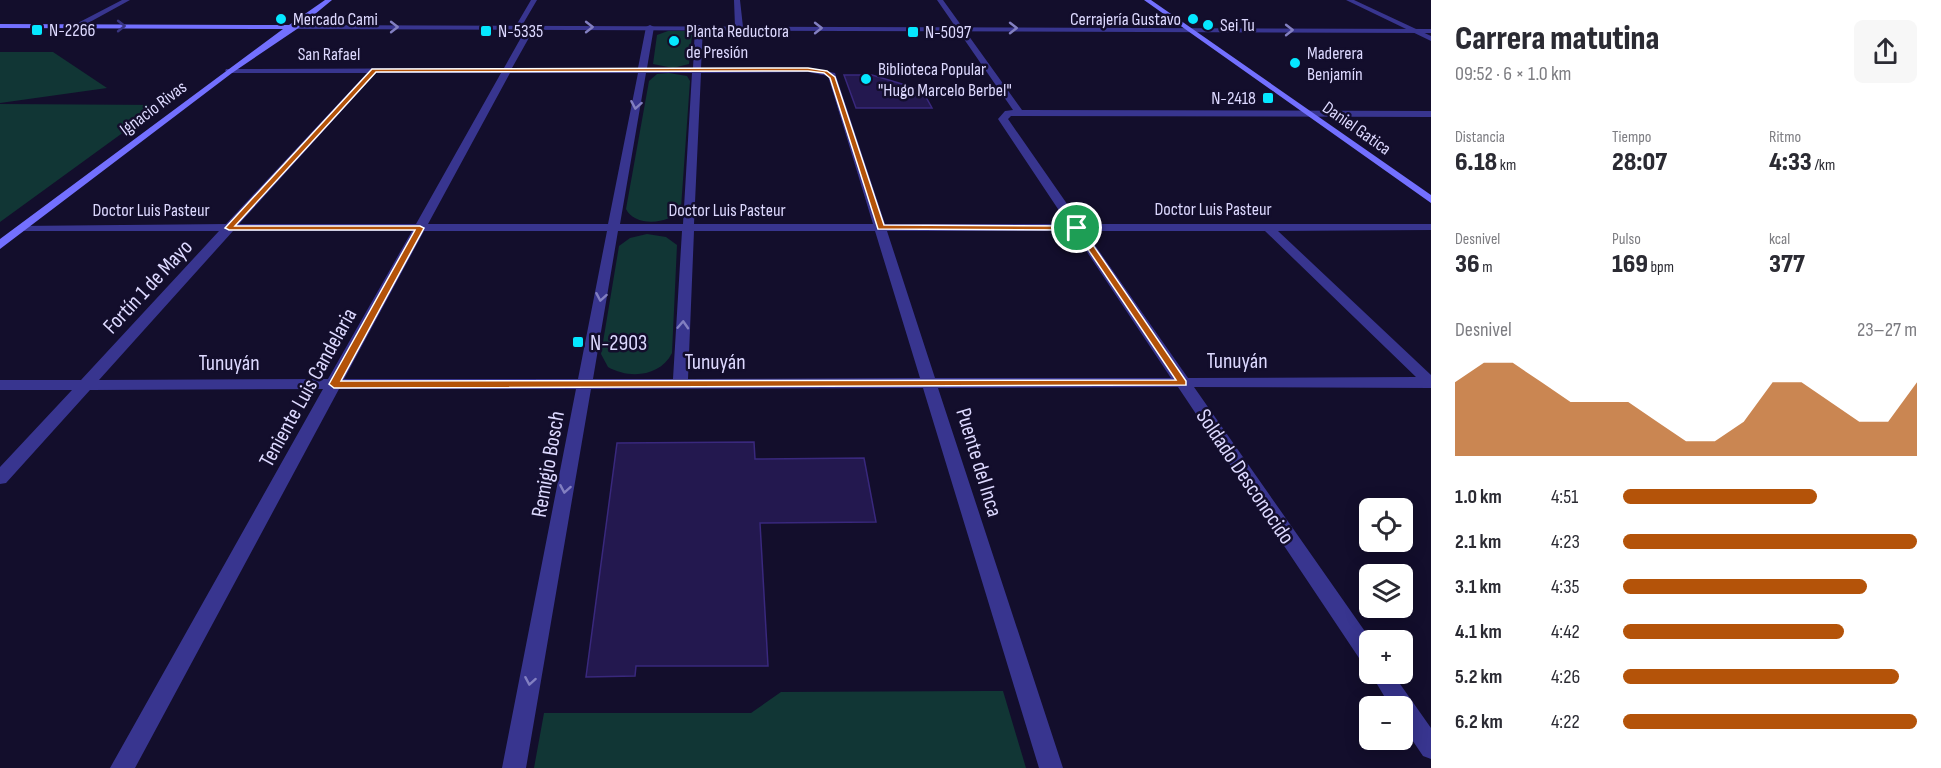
<!DOCTYPE html>
<html lang="es">
<head>
<meta charset="utf-8">
<style>
  body { margin:0; font-family:"Sofia Sans Condensed",sans-serif; background:#f7f7f7; color:#2b2b33; height:100vh; display:flex; flex-direction:column; font-size:22px; white-space:nowrap }
  * { box-sizing:border-box; margin:0 }
  p { font-size:20px; color:#7c7c81 }
  .icon { flex:none; width:33px; height:33px; fill:none; stroke:currentColor; stroke-width:2; stroke-linecap:round; stroke-linejoin:round }
  .map { position:relative; flex:1; overflow:hidden }
  .side { display:flex; flex-direction:column; background:#fff; width:510px }
  .side>* { flex:none }
  .buttons { position:absolute; left:1359px; top:498px; display:grid; gap:12px }
  .buttons a { display:grid; place-items:center; width:54px; height:54px; border-radius:9px; background:#fff; box-shadow:0 3px 15px #0003; font-size:30px }
  .pin { position:absolute; display:grid; place-items:center; width:51px; height:51px; color:#fff; margin:-26px; border:3px solid #fff; border-radius:50%; box-shadow:0 2px 6px #0007 }
  .round { display:grid; place-items:center; flex:none; width:63px; height:63px; border-radius:9px; background:#f7f7f7 }
  .headline { display:flex; align-items:center; justify-content:space-between; height:102px; padding:0 24px }
  h1 { font-size:33px; font-weight:800; line-height:45px }
  .figures { display:grid; grid-template-columns:repeat(3,1fr); gap:9px; height:102px; padding:6px 24px }
  .figures div { display:grid; align-content:center }
  .figures b { font-size:26px; font-weight:800 }
  .figures small { font-size:16px; font-weight:400 }
  .figures p { font-size:16px }
  .chart { height:168px; padding:12px 24px }
  .chart p { display:flex; justify-content:space-between }
  .chart svg { width:100%; height:108px; margin-top:6px; fill:#b45309; opacity:.7 }
  ul { padding:0 24px; list-style:none; font-size:20px }
  li { display:grid; grid-template-columns:96px 72px 1fr; align-items:center; height:45px }
  li i { height:15px; border-radius:8px; background:#b45309 }
  main { display:flex; flex:1; min-height:0 }
  .map>svg:first-child { display:block }
  .green { fill:#113635 }
  .building { fill:#23184f; stroke:#39287d; stroke-width:1.5 }
  .lines { fill:none; stroke-linecap:round; stroke-linejoin:round }
  .minor { fill:#38358f; fill-rule:evenodd }
  .tertiary { fill:#38358f; fill-rule:evenodd }
  .secondary { fill:#7370ff; fill-rule:evenodd }
  .oneway { stroke:#393580 }
  .oneway2 { stroke:#827fc1 }
  .route { fill:#b45309; stroke:#fff; stroke-width:1.5; fill-rule:evenodd }
  .poi-dot { fill:#05e7ff; stroke:#130e2c; stroke-width:2 }
  .labels { text-anchor:middle; stroke-width:5; stroke-linejoin:round; paint-order:stroke }
  .far-poi-label { font-size:18px; fill:#ddd9ff; stroke:#130e2c; text-anchor:start }
  .far-street-label { font-size:18px; fill:#ddd9ff; stroke:#130e2c }
  .street-label { font-size:22px; fill:#ddd9ff; stroke:#130e2c }
  .poi-label { font-size:22px; fill:#ddd9ff; stroke:#130e2c; text-anchor:start }
</style>
</head>
<body>
<main>
<div class="map">
<svg width="1431" height="768" viewBox="0 0 1431 768">
  <rect width="100%" height="100%" fill="#130e2c"/>
  <!-- green -->
  <path class="green" d="M668,31H685L692,35L689,64L673,68L653,64L657,35Z
    M0,52H53L107,88L0,103Z
    M669,73L687,76L690,81L681,208C671,225 634,227 626,209L649,81L657,74Z
    M0,104L161,105L0,222Z
    M647,234L666,237L677,245L672,353C660,377 629,379 608,367L601,354L619,246L630,238Z
    M982,691H1003L1026,768H534L544,713H751L781,692Z"/>
  <!-- building -->
  <path class="building" d="M844,75H872L922,90L932,108H856Z
    M754,442L755,459L864,458L876,522L760,523L768,666H636L635,676L586,677L617,443Z"/>
  <g class="lines">
    <!-- minor -->
    <path class="minor" d="M122,0H130L79,28L72,26Z
      M531,0H537L520,29H514Z
      M734,0H740L743,27L739,29L735,27Z
      M937,0H943L1022,110L1431,111V117L1011,116L1008,119L1081,224H1431V230L1278,231L1431,375V388L1194,387L1371,640L1370,666L1363,664L1178,387L938,388L1063,768H1039L923,388L591,389L526,768H502L576,389H339L135,768H110L323,389L90,390L6,483L0,484V467L72,390H0V380H81L219,231H22L16,228L18,226L226,224L367,73H229L225,71L226,69L504,68L527,27L531,25L535,27L512,68H638L646,27L650,25L654,27L647,68H693L695,27L699,25L703,27L701,68H808L835,73L885,224H1068L998,119L1005,111L1013,110ZM808,72L828,76L873,224H694L701,73ZM376,73H501L416,224H239ZM510,73H638L608,224H428ZM646,73H692L683,224H620ZM233,231H412L328,379L99,380ZM424,231H607L578,379H344ZM618,231H682L673,379H593ZM694,231H875L920,378L688,379ZM887,231H1073L1171,378H935ZM1085,231H1265L1416,377L1188,378Z
      M1346,0H1354L1431,36V41Z
      M1371,674H1393L1431,728V759L1423,756L1402,725V706H1390Z"/>
    <!-- tertiary -->
    <path class="tertiary" d="M291,25L1431,29V33L294,29Z"/>
    <!-- secondary -->
    <path class="secondary" d="M325,0H332L297,29L232,73L0,249V239L283,29L0,28V24L289,25Z
      M1144,0H1151L1431,195V203Z"/>
  </g>
  <!-- one-way arrows -->
  <defs><path id="oneway-chevron" d="M-2-3.5L2.5 0L-2 3.5" fill="none" stroke-width="1.6" stroke-linecap="round" stroke-linejoin="round" transform="scale(1.5)"/></defs>
  <use class="oneway" href="#oneway-chevron" transform="translate(121 26)"/>
  <g class="oneway2">
    <use href="#oneway-chevron" transform="translate(394 27)"/>
    <use href="#oneway-chevron" transform="translate(589 27)"/>
    <use href="#oneway-chevron" transform="translate(818 28)"/>
    <use href="#oneway-chevron" transform="translate(1013 28)"/>
    <use href="#oneway-chevron" transform="translate(1289 30)"/>
    <use href="#oneway-chevron" transform="translate(636 105) rotate(100)"/>
    <use href="#oneway-chevron" transform="translate(601 297) rotate(100)"/>
    <use href="#oneway-chevron" transform="translate(683 325) rotate(-87)"/>
    <use href="#oneway-chevron" transform="translate(565 489) rotate(100)"/>
    <use href="#oneway-chevron" transform="translate(530 681) rotate(100)"/>
  </g>
  <!-- route -->
  <path class="route" d="M808,68L827,71L835,77L884,225L1080,226L1186,381V385L334,388L329,384L415,230H229L225,228L372,69ZM808,71L824,73L830,78L878,229L1075,230L1176,380L341,381L424,228L420,226H235L376,72Z"/>
  <!-- markers -->
  <g class="poi-dot">
    <circle cx="281" cy="19" r="6"/>
    <circle cx="1193" cy="19" r="6"/>
    <circle cx="1208" cy="25" r="6"/>
    <rect x="31" y="24" width="12" height="12" rx="3"/>
    <rect x="480" y="25" width="12" height="12" rx="3"/>
    <rect x="907" y="26" width="12" height="12" rx="3"/>
    <circle cx="674" cy="41" r="6"/>
    <circle cx="1295" cy="63" r="6"/>
    <circle cx="866" cy="79" r="6"/>
    <rect x="1262" y="92" width="12" height="12" rx="3"/>
    <rect x="572" y="336" width="12" height="12" rx="3"/>
  </g>
  <g class="labels">
    <!-- far-poi labels -->
    <g class="far-poi-label">
      <text x="293" y="25">Mercado Cami</text>
      <text x="1181" y="25" text-anchor="end">Cerrajería Gustavo</text>
      <text x="1220" y="31">Sei Tu</text>
      <text x="49" y="36">N-2266</text>
      <text x="498" y="37">N-5335</text>
      <text x="686" y="37">Planta Reductora<tspan x="686" dy="21">de Presión</tspan></text>
      <text x="925" y="38">N-5097</text>
      <text x="1307" y="59">Maderera<tspan x="1307" dy="21">Benjamín</tspan></text>
      <text x="878" y="75">Biblioteca Popular<tspan x="878" dy="21">"Hugo Marcelo Berbel"</tspan></text>
      <text x="1256" y="104" text-anchor="end">N-2418</text>
    </g>
    <!-- far-street labels -->
    <g class="far-street-label">
      <text x="329" y="60">San Rafael</text>
      <text transform="translate(153 108) rotate(-37)" y="6">Ignacio Rivas</text>
      <text transform="translate(1357 128) rotate(35)" y="6">Daniel Gatica</text>
      <text x="1213" y="215">Doctor Luis Pasteur</text>
      <text x="151" y="216">Doctor Luis Pasteur</text>
      <text x="727" y="216">Doctor Luis Pasteur</text>
    </g>
    <!-- street labels -->
    <g class="street-label">
      <text transform="translate(147 286) rotate(-47)" y="8">Fortín 1 de Mayo</text>
      <text x="1237" y="368">Tunuyán</text>
      <text x="715" y="369">Tunuyán</text>
      <text x="229" y="370">Tunuyán</text>
      <text transform="translate(307 387) rotate(-61)" y="8">Teniente Luis Candelaria</text>
      <text transform="translate(980 462) rotate(73)" y="8">Puente del Inca</text>
      <text transform="translate(547 464) rotate(-80)" y="8">Remigio Bosch</text>
      <text transform="translate(1246 476) rotate(56)" y="8">Soldado Desconocido</text>
    </g>
    <!-- poi labels -->
    <g class="poi-label">
      <text x="590" y="350">N-2903</text>
    </g>
  </g>
</svg>
<div class="buttons">
<a><svg class="icon" aria-label="locate" viewBox="0 0 24 24"><circle cx="12" cy="12" r="6"/><path d="M12 2v4M12 18v4M2 12h4M18 12h4"/></svg></a>
<a><svg class="icon" aria-label="layers" viewBox="0 0 24 24"><path d="M12 4l9 5-9 5-9-5zM3 14l9 5 9-5"/></svg></a>
<a>+</a>
<a>−</a>
</div>
<div class="pin" style="left:1077px;top:228px;background:#1e9e55"><svg class="icon" aria-label="arrive" viewBox="0 0 24 24"><path d="M6 21V4h12l-3 4 3 4H6"/></svg></div>
</div>
<section class="side">
<div class="headline"><div><h1>Carrera matutina</h1><p>09:52 · 6 × 1.0 km</p></div><a class="round"><svg class="icon" aria-label="share" viewBox="0 0 24 24"><path d="M12 15V3M7 8l5-5 5 5M5 13v7h14v-7"/></svg></a></div>
<div class="figures">
<div><p>Distancia</p><b>6.18<small> km</small></b></div>
<div><p>Tiempo</p><b>28:07</b></div>
<div><p>Ritmo</p><b>4:33<small> /km</small></b></div>
</div>
<div class="figures">
<div><p>Desnivel</p><b>36<small> m</small></b></div>
<div><p>Pulso</p><b>169<small> bpm</small></b></div>
<div><p>kcal</p><b>377</b></div>
</div>
<div class="chart"><p><span>Desnivel</span>23–27 m</p>
<svg viewBox="0 0 160 44" preserveAspectRatio="none"><path d="M0 44V14L10 6L20 6L30 14L40 22L50 22L60 22L70 30L80 38L90 38L100 30L110 14L120 14L130 22L140 30L150 30L160 14V44z"/></svg>
</div>
<ul>
<li><b>1.0 km</b>4:51<i style="width:66%"></i></li>
<li><b>2.1 km</b>4:23<i style="width:100%"></i></li>
<li><b>3.1 km</b>4:35<i style="width:83%"></i></li>
<li><b>4.1 km</b>4:42<i style="width:75%"></i></li>
<li><b>5.2 km</b>4:26<i style="width:94%"></i></li>
<li><b>6.2 km</b>4:22<i style="width:100%"></i></li>
</ul>
</section>
</main>
</body>
</html>
